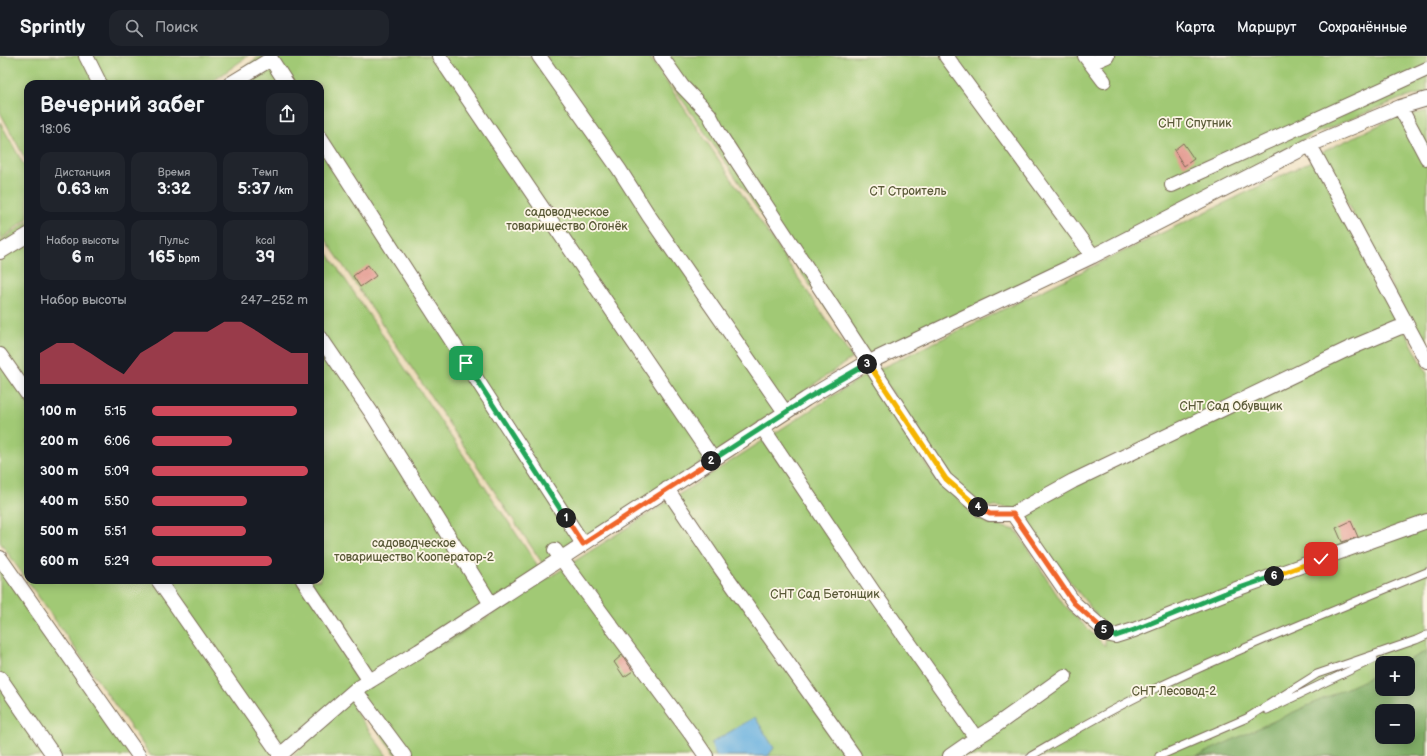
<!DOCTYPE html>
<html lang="ru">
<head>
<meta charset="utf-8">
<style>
  body { margin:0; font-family:"Balsamiq Sans",sans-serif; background:#20242c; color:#f1f3f6; height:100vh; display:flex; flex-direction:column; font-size:15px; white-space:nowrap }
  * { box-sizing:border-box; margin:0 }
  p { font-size:13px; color:#9ea1a6 }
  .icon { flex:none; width:22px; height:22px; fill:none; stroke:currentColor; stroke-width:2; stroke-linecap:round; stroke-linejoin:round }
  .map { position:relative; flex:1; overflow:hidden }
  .side { position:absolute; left:24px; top:24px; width:300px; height:504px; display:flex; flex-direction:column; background:#171b24; border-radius:12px; box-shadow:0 2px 10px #0003 }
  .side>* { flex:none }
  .buttons { position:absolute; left:1375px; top:600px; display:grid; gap:8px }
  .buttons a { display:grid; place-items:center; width:40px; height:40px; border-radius:8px; background:#171b24; box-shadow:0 2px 10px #0003; font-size:20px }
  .pin { position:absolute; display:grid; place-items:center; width:34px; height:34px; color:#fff; margin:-17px; border-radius:8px; box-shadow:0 2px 6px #0006 }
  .km { position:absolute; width:20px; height:20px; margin:-10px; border-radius:50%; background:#222; color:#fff; font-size:11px; line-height:20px; text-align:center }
  .round { display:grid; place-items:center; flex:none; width:42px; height:42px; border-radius:12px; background:#20242c }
  .overview { display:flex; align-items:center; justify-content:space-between; height:68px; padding:0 16px }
  h1 { font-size:22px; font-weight:800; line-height:30px }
  .metrics { display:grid; grid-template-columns:repeat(3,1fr); gap:6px; height:68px; padding:4px 16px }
  .metrics div { display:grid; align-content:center; border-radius:10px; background:#20242c; text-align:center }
  .metrics b { font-size:17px; font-weight:800 }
  .metrics small { font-size:11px; font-weight:400 }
  .metrics p { font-size:11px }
  .chart { height:112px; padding:8px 16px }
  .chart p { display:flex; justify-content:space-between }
  .chart svg { width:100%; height:72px; margin-top:4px; fill:#d1495b; opacity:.7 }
  ul { padding:0 16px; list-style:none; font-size:13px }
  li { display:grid; grid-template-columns:64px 48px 1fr; align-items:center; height:30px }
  li i { height:10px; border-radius:5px; background:#d1495b }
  header { display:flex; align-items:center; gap:24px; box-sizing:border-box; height:56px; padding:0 20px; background:#171b24; border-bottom:1px solid #363941 }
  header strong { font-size:19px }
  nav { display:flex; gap:22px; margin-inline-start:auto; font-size:14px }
  .search { width:280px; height:36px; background:#20242c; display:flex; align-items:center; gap:10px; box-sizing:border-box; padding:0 14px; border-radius:12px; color:#9ea1a6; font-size:15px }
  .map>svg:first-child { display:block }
  .green { fill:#a1c975; stroke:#6e7a4a; fill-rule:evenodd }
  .forest { fill:#80ad66; stroke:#5e6c42; fill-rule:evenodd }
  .water { fill:#69b1e0; stroke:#526e7f }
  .building { fill:#e19188 }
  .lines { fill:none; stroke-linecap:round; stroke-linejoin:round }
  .lane-casing { stroke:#7a6955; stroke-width:9 }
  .street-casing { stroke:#7a6955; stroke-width:16 }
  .lane { stroke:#fff; stroke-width:7 }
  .street { stroke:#fff; stroke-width:14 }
  .split-1-casing { stroke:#fff; stroke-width:8 }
  .split-2-casing { stroke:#fff; stroke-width:8 }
  .split-3-casing { stroke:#fff; stroke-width:8 }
  .split-4-casing { stroke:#fff; stroke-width:8 }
  .split-5-casing { stroke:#fff; stroke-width:8 }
  .split-6-casing { stroke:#fff; stroke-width:8 }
  .split-7-casing { stroke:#fff; stroke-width:8 }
  .split-1 { stroke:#22a559; stroke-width:5 }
  .split-2 { stroke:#f0652b; stroke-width:5 }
  .split-3 { stroke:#22a559; stroke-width:5 }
  .split-4 { stroke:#f5b400; stroke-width:5 }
  .split-5 { stroke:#f0652b; stroke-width:5 }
  .split-6 { stroke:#22a559; stroke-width:5 }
  .split-7 { stroke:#f5b400; stroke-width:5 }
  .labels { text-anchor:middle; stroke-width:3.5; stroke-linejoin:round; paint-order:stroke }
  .park-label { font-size:12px; fill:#5a5a38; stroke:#fcf5e5 }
</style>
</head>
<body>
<header>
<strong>Sprintly</strong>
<div class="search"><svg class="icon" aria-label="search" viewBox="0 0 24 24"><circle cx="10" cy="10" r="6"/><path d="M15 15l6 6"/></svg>Поиск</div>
<nav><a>Карта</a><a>Маршрут</a><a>Сохранённые</a></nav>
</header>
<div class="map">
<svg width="1427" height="700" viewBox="0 0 1427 700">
  <rect width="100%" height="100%" fill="#fcf5e5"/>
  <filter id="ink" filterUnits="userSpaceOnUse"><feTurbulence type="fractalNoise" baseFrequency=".025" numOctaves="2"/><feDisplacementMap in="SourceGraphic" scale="8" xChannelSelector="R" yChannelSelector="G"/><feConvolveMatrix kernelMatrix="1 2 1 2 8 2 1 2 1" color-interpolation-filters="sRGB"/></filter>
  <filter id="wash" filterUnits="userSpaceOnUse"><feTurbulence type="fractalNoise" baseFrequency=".012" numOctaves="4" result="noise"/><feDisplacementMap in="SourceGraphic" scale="16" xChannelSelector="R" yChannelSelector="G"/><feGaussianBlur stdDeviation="0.9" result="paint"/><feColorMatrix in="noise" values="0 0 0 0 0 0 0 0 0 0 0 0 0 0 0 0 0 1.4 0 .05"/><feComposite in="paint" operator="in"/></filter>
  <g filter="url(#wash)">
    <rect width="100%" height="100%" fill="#edb"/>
    <!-- green -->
    <path class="green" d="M0,0H248L209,28H28V108L0,56Z
      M260,0H649L852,302L591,483L543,508L320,175V28H221Z
      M652,0H1427V36L1400,43L1312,79L1176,154L863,306Z
      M1427,55V296L1320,97L1392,63Z
      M0,66L28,117V162L0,184Z
      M1314,104L1427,317V700H397L358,648L353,652L387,700H292L317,676L283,700H151L0,486V186L28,165V524H320V186L544,519L444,589L867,318L930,414L974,459L989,468L1016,474L1063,548L1105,590V570L1012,452L983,450L953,426L877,314ZM1382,607H1408V633H1382ZM1382,655H1408V681H1382Z
      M0,508L134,700H0Z"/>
    <!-- forest -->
    <path class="forest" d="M1427,595V700H1197L1382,616V633H1408V607H1402ZM1382,655H1408V681H1382Z"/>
    <!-- water -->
    <path class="water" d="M755,661L774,692L768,700H716L711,687Z"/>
    <g id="blocks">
      <!-- building -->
      <path class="building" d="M1183,87L1194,103L1184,110L1174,94Z
        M368,209L376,220L360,231L353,220Z
        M1351,465L1358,481L1342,486L1336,472Z
        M622,599L633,615L624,621L614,606Z"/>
    </g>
  </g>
  <g filter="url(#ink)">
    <use href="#blocks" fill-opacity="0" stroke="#7a6955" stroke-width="1"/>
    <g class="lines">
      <!-- lane casing -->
      <g class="lane-casing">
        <path id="lane" d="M1267,654L1374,603
          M1031,700C1071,677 1111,653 1154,633C1243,591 1335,554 1427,516
          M1159,700L1247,662L1317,618L1416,584L1427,579"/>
      </g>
      <!-- street casing -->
      <g class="street-casing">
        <path id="street" d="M86,0L100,28
          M439,0L713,403
          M539,0L619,113L649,160L785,356
          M661,0L682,30L709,58L720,79L945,423L980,453L990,458H1013L1073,425L1348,293L1398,272L1407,270
          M946,0L1093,200
          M1085,0L1104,25
          M1091,7L1107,0
          M230,28L271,3L287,28
          M1400,51L1427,102
          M320,81L583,488
          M1310,89L1427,306
          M1172,129L1427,13
          M0,196L28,179
          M320,281L371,356L491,548
          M0,299L28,339
          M762,371L874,537L976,682
          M667,433L719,510L854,700
          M1013,458L1074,547L1110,579L1115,580L1134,574L1228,536L1427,465
          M555,494L691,678L706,700
          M0,502L139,700
          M158,524L281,700
          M303,524L370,625
          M0,622L54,700
          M355,634L404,700
          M279,700L355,634L419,595L806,343L861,310L1093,200L1310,89L1400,51L1427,43
          M950,700L976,682L995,670L1065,620"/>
      </g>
      <!-- lane -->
      <use href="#lane" class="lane"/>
      <!-- street -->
      <use href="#street" class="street"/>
    </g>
  </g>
  <g class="lines" filter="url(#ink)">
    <!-- split-1 casing -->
    <g class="split-1-casing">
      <path id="split-1" d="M466,307L566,462"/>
    </g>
    <!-- split-2 casing -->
    <g class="split-2-casing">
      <path id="split-2" d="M566,462L583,488L711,405"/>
    </g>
    <!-- split-3 casing -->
    <g class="split-3-casing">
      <path id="split-3" d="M711,405L806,343L867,308"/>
    </g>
    <!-- split-4 casing -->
    <g class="split-4-casing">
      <path id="split-4" d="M867,308L868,307L946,423L978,451"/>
    </g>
    <!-- split-5 casing -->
    <g class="split-5-casing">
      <path id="split-5" d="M978,451L990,458H1013L1074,547L1104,574"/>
    </g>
    <!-- split-6 casing -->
    <g class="split-6-casing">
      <path id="split-6" d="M1104,574L1110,579L1116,580L1134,574L1228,536L1274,520"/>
    </g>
    <!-- split-7 casing -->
    <g class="split-7-casing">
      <path id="split-7" d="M1274,520L1321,503"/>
    </g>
    <!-- split-1 -->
    <use href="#split-1" class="split-1"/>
    <!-- split-2 -->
    <use href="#split-2" class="split-2"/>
    <!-- split-3 -->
    <use href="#split-3" class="split-3"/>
    <!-- split-4 -->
    <use href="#split-4" class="split-4"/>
    <!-- split-5 -->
    <use href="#split-5" class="split-5"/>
    <!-- split-6 -->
    <use href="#split-6" class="split-6"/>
    <!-- split-7 -->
    <use href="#split-7" class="split-7"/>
  </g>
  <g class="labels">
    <!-- park labels -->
    <g class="park-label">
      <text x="1195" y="71">СНТ Спутник</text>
      <text x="908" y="139">СТ Строитель</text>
      <text x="567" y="160">садоводческое<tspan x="567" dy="14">товарищество Огонёк</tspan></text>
      <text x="1231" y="354">СНТ Сад Обувщик</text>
      <text x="414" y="491">садоводческое<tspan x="414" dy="14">товарищество Кооператор-2</tspan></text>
      <text x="825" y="542">СНТ Сад Бетонщик</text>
      <text x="1174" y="639">СНТ Лесовод-2</text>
    </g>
  </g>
</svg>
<div class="buttons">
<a>+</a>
<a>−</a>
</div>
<div class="pin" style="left:466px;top:307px;background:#1e9e55"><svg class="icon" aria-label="arrive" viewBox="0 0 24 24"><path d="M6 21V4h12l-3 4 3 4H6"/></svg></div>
<div class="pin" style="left:1321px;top:503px;background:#d93025"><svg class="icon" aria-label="check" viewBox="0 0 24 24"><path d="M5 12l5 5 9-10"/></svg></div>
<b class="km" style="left:566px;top:462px">1</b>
<b class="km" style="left:711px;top:405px">2</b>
<b class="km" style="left:867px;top:308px">3</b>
<b class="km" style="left:978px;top:451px">4</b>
<b class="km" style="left:1104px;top:574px">5</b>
<b class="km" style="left:1274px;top:520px">6</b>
<section class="side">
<div class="overview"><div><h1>Вечерний забег</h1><p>18:06</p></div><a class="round"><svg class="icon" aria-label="share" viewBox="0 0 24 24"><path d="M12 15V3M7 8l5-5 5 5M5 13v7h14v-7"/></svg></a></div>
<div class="metrics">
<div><p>Дистанция</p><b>0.63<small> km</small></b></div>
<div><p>Время</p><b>3:32</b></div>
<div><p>Темп</p><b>5:37<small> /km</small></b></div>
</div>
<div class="metrics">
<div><p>Набор высоты</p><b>6<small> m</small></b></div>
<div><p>Пульс</p><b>165<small> bpm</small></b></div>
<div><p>kcal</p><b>39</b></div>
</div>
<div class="chart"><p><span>Набор высоты</span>247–252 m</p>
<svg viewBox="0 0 160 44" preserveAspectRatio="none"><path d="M0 44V25L10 19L20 19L30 25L40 32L50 38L60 25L70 19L80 12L90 12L100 12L110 6L120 6L130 12L140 19L150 25L160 25V44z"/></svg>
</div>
<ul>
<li><b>100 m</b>5:15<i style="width:93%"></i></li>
<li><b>200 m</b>6:06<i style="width:51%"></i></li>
<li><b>300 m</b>5:09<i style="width:100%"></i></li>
<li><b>400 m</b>5:50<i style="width:61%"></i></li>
<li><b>500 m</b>5:51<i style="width:60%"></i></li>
<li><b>600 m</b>5:29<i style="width:77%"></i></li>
</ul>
</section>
</div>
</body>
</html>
